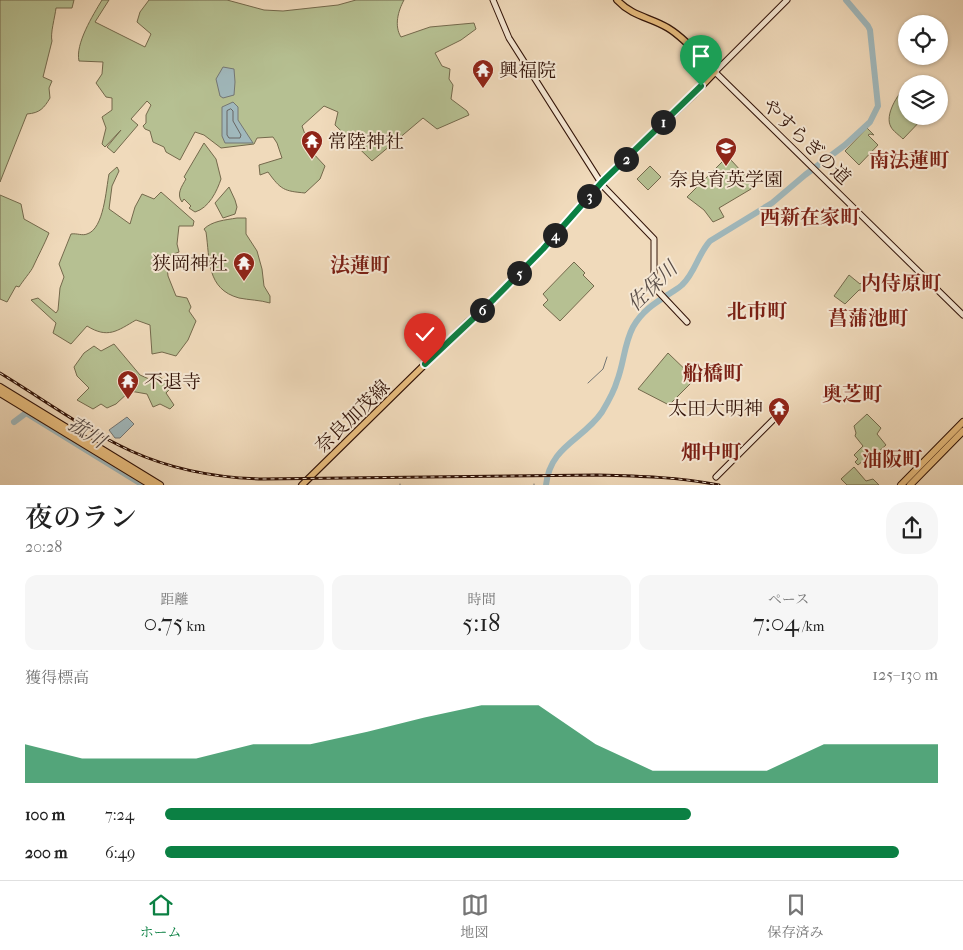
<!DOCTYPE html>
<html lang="ja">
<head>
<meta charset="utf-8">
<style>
  body { margin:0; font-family:"IM FELL French Canon","Noto Serif JP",serif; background:#f6f6f6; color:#222; height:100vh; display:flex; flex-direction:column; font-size:19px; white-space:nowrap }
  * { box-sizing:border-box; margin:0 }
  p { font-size:16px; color:#767676 }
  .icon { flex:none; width:28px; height:28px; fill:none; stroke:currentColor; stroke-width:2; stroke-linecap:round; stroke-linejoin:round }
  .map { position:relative; height:485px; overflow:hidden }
  .side { display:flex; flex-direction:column; background:#fff; flex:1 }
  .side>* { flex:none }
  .controls { position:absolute; left:898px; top:15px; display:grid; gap:10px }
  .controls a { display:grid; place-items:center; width:50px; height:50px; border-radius:50%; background:#fff; box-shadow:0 1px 4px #0004; font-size:25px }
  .pin { position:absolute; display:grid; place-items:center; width:42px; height:42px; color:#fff; margin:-51px -21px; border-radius:50% 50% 50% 0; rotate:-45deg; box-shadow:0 0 5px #0007 }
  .pin .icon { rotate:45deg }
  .km { position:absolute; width:25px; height:25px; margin:-12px; border-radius:50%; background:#222; color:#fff; font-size:14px; line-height:25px; text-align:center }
  .round { display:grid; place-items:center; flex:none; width:52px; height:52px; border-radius:20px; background:#f6f6f6 }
  .head { display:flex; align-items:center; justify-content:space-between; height:85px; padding:0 25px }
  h1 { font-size:28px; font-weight:600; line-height:38px }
  .stats { display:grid; grid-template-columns:repeat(3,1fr); gap:8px; height:85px; padding:5px 25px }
  .stats div { display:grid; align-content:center; border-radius:12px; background:#f6f6f6; text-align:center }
  .stats b { font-size:25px; font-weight:600 }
  .stats small { font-size:14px; font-weight:400 }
  .stats p { font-size:14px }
  .chart { height:140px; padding:10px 25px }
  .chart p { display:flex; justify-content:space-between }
  .chart svg { width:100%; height:90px; margin-top:5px; fill:#0b8043; opacity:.7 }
  ul { padding:0 25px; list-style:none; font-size:16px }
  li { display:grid; grid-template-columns:80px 60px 1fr; align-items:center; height:38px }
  li i { height:12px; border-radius:6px; background:#0b8043 }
  .dock { display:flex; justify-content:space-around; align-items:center; height:70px; border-top:1px solid #e0e0e0; background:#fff; font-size:14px; color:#767676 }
  .dock a { display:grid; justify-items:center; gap:2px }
  .dock .active { color:#0b8043 }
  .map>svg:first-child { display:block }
  .green { fill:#b6c092; stroke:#74694c }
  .water { fill:#a0b8bc; stroke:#747674 }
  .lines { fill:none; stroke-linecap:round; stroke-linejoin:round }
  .shore { stroke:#686562; stroke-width:1 }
  .stream { stroke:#747674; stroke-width:1 }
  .river { stroke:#a0b8bc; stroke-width:6 }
  .secondary-casing { stroke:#311207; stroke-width:7 }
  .primary-casing { stroke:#311207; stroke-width:8 }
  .highway-casing { stroke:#311207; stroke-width:8 }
  .secondary { stroke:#f5e7d3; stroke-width:5 }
  .primary { stroke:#e8bd7e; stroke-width:5.5 }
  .highway { stroke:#e8bd7e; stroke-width:6 }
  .rail-casing { stroke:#311207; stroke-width:3 }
  .rail { stroke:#f5e7d3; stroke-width:1; stroke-dasharray:4; stroke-linecap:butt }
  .route-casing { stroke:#fff; stroke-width:10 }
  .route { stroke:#0b8043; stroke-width:6 }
  .labels { text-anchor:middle; stroke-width:4; stroke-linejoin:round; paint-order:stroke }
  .poi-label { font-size:19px; fill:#311207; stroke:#f5e7d3; text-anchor:start }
  .street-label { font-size:19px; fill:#311207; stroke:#f5e7d3 }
  .neighbourhood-label { font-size:20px; font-weight:bold; fill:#7a1f14; stroke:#f5e7d3 }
  .water-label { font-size:20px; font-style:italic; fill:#584c46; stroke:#f5e7d3 }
</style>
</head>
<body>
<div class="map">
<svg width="963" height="485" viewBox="0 0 963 485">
  <rect width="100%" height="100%" fill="#f0dabb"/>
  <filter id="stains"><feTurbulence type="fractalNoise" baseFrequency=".004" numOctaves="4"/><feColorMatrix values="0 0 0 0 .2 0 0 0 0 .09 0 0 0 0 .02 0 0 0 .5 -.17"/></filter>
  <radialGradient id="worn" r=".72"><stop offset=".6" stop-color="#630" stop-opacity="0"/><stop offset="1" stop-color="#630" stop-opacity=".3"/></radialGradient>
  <!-- green -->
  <path class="green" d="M0,0H74L72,8H56C55,17 50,34 52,41L43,77L52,81L49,88L50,98C44,108 40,113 27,114L0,182Z
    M102,0H109L95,22L145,47L151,34L137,22L140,12L149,0H227L264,10L283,11L338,5L356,0H404C398,11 394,26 401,37L430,27L474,23L476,29L461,40L435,53L442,66L450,69L449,79L453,85L451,99L467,111L469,115L437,129L423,118L372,161L335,125L338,112L324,106L302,126L311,151L325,166L320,179L305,193C284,191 281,190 268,172L260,175L259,165L282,158L277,143L273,137L257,138L254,144L221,148L204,135L195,132L180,160L166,152L164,147L153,142L150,131L145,129L143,126L146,123V115L151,105L147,101L131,119L138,125L114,153L107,147L121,130L105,147L102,144L106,128L102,117L112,110V98L106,97L96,83L102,74L103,62L79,61C75,44 93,15 102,0Z
    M906,86V116H925L903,139C899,135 893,131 891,127C884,115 898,94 906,86Z
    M867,128L874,135L870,134L868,135L878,145L859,165L845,151Z
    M204,143L216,159L221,179C217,191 209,208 195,212L189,208L191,206L184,199L182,202C176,194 182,186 186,179L184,177Z
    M726,158L731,160L752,183L751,189L719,208L724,217L713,222L704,210L687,197Z
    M650,166L661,177L648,190L637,179Z
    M117,167L119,171L112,186L109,209L130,224L135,207L142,194L154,199L161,192L194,221L193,226H179L177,244L179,252L166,257L168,276L176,296L187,298L191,307L189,311L196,321L188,340L176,356L162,352L152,354L150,325L136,320C117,331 108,339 87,326L71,344L53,333L56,323L31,300L38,298L56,313L58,310L60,288L64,277L59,264L71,234C77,233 82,236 87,234C104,229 106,189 109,174Z
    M229,187L235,200L237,207L235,214L223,218L215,203Z
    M0,195L21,204L24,219L49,233C44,245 38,256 33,267C32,270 22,282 19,287L16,286L7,302L0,299Z
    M237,218H246V234L257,251L262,269L264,286L270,296V303C260,300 249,300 239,298C206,289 210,259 206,232L204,229C212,221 225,220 237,218Z
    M574,262L585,273L583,275L594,286L560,321L543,305L548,300L543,294Z
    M849,275L860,284L862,282L866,286L862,290H859L845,304L834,296Z
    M114,344L140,375L149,379L155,373L172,387L166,393L174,405L170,409L160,404L153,407L147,394L130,391L116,404L107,408L101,404L93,409L77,400L89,388L77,376L74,367L84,353L94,346L101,351Z
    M668,353L695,379L669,405L638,389Z
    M867,414L881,428L877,434L886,445L877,453L875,451L858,465L855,462L858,459L854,455L863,446L855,436L856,433L854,426Z
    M854,467L866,481L873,479L879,485H847L841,479Z"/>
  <!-- water -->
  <path class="water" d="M223,67L234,69L235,82L234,95L223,98L220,96L216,79Z
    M233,102L238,107V120L253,143H225L222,136V107Z
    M127,417L134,424L120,438H115L109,430Z"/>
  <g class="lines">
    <!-- shore -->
    <path class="shore" d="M231,109L233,111V121L241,135L240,138H229L227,135V111Z"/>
    <!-- stream -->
    <path class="stream" d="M588,383L603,369L607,357
      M534,484V485
      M400,485V484"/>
    <!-- river -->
    <path class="river" d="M14,422L26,413L143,485
      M546,485C550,446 583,440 602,412C608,402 614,392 617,381C624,363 624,344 633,327C642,311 655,303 669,294C673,291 678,289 682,285C695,273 698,254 710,241L772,203L805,175L845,145L870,122L878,106L870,30L868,26L846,0"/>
    <!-- secondary casing -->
    <g class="secondary-casing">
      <path id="secondary" d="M493,0L509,38L603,186L654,239V287L687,322
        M787,0L715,72L963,315
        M716,477L776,417"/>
    </g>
    <!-- primary casing -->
    <g class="primary-casing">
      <path id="primary" d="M302,485L467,323L494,299L543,249L602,182L694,94L715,72C700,57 686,39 668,28C650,17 633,17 617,0"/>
    </g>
    <!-- highway casing -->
    <g class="highway-casing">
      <path id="highway" d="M0,387L160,485
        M0,393L151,485
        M901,485L963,422
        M910,485L963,431"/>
    </g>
    <!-- secondary -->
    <use href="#secondary" class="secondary"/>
    <!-- primary -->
    <use href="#primary" class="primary"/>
    <!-- highway -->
    <use href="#highway" class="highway"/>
    <!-- rail casing -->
    <g class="rail-casing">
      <path id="rail" d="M0,373C43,399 85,430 131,451C173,470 217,478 263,479L597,475C638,476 679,477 719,485"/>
    </g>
    <!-- rail -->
    <use href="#rail" class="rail"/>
  </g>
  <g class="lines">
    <!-- route casing -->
    <g class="route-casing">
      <path id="route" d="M425,364L494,299L543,249L602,182L701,86"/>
    </g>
    <!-- route -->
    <use href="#route" class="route"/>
  </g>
  <!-- icons -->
  <defs>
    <g id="temple-pin" transform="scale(1.125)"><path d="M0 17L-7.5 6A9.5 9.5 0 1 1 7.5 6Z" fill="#8f2418" stroke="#f5e7d3"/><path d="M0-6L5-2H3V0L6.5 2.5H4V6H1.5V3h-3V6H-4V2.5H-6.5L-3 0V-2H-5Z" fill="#fff"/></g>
    <g id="school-pin" transform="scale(1.125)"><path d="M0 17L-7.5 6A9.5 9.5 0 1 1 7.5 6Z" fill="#8f2418" stroke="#f5e7d3"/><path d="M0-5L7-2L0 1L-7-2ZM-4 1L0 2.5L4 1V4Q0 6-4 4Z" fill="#fff"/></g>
  </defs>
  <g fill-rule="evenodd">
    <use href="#temple-pin" x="483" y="70"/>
    <use href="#temple-pin" x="312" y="141"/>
    <use href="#school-pin" x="726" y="148"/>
    <use href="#temple-pin" x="244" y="263"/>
    <use href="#temple-pin" x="128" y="381"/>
    <use href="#temple-pin" x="779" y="408"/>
  </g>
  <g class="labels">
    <!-- poi labels -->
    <g class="poi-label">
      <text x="499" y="77">興福院</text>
      <text x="328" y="148">常陸神社</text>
      <text x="726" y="186" text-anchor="middle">奈良育英学園</text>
      <text x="228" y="270" text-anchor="end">狭岡神社</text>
      <text x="144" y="388">不退寺</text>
      <text x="763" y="415" text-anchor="end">太田大明神</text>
    </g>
    <!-- street labels -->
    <g class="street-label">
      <text transform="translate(807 141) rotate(44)" y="7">やすらぎの道</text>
      <text transform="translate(352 416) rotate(-44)" y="7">奈良加茂線</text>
    </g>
    <!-- neighbourhood labels -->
    <g class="neighbourhood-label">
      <text x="909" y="167">南法蓮町</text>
      <text x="810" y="224">西新在家町</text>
      <text x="360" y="272">法蓮町</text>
      <text x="901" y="290">内侍原町</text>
      <text x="757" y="318">北市町</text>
      <text x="868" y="325">菖蒲池町</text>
      <text x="713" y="380">船橋町</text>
      <text x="852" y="401">奥芝町</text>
      <text x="711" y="459">畑中町</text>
      <text x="892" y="466">油阪町</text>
    </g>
    <!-- water labels -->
    <g class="water-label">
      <text transform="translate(652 286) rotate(-44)" y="7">佐保川</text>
      <text transform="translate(87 432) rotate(32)" y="7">菰川</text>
    </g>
  </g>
  <rect width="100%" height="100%" filter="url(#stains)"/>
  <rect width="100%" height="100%" fill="url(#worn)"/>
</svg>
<div class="controls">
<a><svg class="icon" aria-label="locate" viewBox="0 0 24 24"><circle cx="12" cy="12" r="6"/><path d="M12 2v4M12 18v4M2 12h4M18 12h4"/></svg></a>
<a><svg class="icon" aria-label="layers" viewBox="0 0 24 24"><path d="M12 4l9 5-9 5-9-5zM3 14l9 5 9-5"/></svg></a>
</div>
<div class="pin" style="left:701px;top:86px;background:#1e9e55"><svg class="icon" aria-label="arrive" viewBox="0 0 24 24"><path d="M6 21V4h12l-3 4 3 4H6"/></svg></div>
<div class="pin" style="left:425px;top:364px;background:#d93025"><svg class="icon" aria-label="check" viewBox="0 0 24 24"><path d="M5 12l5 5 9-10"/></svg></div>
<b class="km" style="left:663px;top:122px">1</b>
<b class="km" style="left:626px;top:159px">2</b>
<b class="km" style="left:589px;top:196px">3</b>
<b class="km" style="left:555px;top:235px">4</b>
<b class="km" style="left:519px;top:273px">5</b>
<b class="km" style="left:482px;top:310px">6</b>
</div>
<section class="side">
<div class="head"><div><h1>夜のラン</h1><p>20:28</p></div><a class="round"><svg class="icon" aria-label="share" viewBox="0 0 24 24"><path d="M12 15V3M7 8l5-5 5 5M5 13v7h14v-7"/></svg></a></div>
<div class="stats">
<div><p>距離</p><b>0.75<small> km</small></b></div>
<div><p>時間</p><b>5:18</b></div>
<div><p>ペース</p><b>7:04<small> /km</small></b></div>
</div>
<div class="chart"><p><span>獲得標高</span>125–130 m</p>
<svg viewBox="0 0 160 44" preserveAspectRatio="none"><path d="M0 44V25L10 32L20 32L30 32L40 25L50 25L60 19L70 12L80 6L90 6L100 25L110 38L120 38L130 38L140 25L150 25L160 25V44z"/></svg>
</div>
<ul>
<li><b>100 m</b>7:24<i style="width:68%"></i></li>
<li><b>200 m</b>6:49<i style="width:95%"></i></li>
</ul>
</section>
<nav class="dock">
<a class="active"><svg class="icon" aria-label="home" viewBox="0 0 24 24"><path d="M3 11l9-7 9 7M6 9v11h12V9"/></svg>ホーム</a>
<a><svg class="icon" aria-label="map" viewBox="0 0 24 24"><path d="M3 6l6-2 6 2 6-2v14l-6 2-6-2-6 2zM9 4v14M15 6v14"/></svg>地図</a>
<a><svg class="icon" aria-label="saved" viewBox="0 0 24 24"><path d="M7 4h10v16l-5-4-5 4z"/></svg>保存済み</a>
</nav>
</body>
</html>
